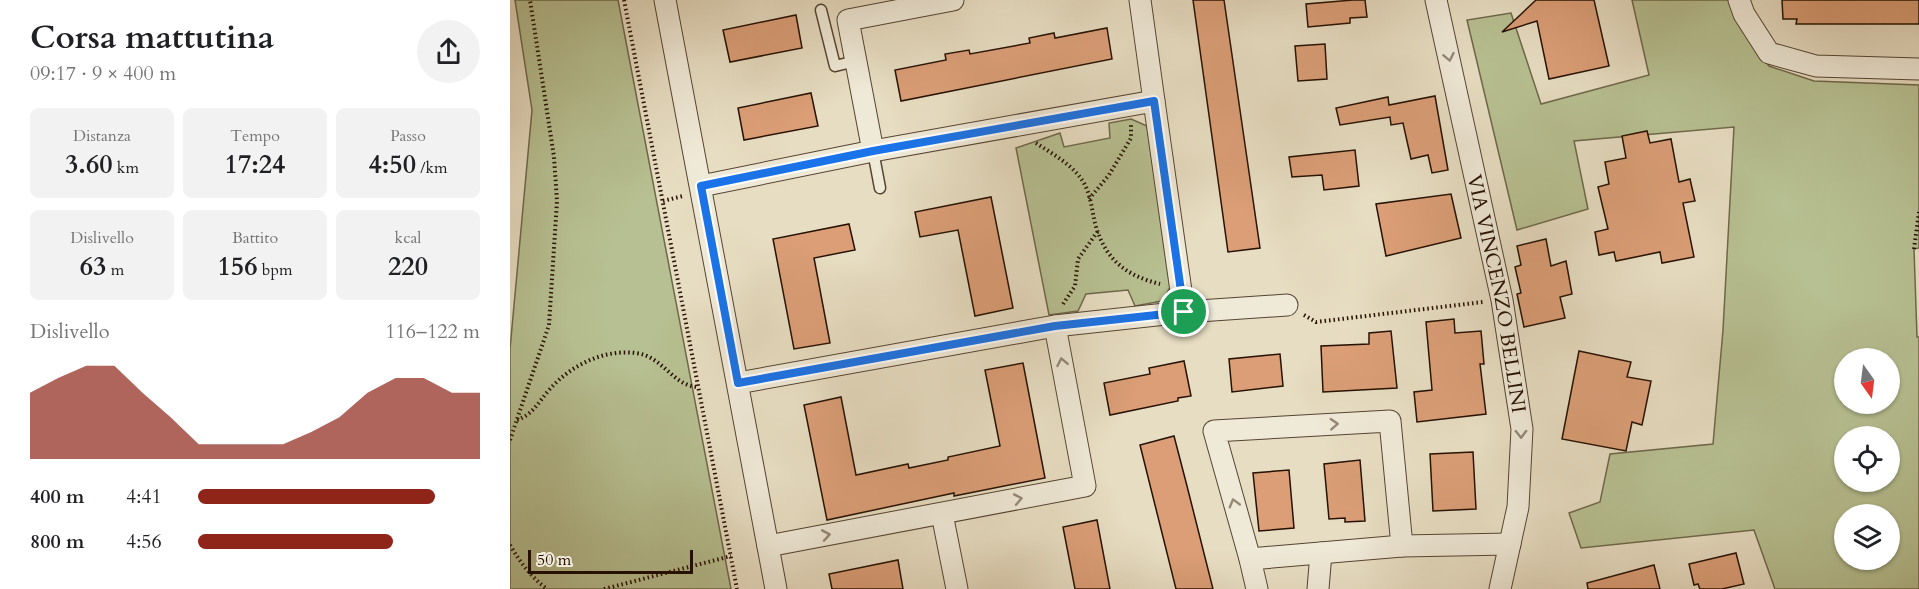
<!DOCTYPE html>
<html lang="it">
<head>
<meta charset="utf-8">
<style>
  body { margin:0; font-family:Cardo,serif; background:#f2f2f2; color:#202124; height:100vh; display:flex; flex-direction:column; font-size:22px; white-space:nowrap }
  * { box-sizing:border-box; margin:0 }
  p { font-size:20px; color:#757577 }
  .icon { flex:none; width:33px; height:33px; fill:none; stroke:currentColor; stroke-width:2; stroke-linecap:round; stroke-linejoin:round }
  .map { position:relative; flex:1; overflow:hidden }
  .details { display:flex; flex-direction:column; background:#fff; width:510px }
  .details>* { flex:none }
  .needle { width:39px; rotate:166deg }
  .controls { position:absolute; left:1324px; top:348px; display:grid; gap:12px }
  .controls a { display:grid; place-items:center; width:66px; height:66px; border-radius:50%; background:#fff; box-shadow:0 2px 4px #0004; font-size:30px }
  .scale { position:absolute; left:18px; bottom:15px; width:165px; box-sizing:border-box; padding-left:6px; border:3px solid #261102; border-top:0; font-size:16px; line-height:21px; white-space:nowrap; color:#261102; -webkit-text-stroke:4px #efe9d7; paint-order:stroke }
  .pin { position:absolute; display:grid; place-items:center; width:51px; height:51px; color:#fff; margin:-26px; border:3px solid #fff; border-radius:50%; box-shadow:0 2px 6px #0007 }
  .round { display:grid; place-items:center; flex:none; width:63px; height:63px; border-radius:32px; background:#f2f2f2 }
  .summary { display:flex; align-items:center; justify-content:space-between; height:102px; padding:0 30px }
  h1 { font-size:33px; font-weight:800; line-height:45px }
  .metrics { display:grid; grid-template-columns:repeat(3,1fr); gap:9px; height:102px; padding:6px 30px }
  .metrics div { display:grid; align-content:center; border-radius:9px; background:#f2f2f2; text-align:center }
  .metrics b { font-size:26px; font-weight:800 }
  .metrics small { font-size:16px; font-weight:400 }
  .metrics p { font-size:16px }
  .chart { height:168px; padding:12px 30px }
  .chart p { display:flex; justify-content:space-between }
  .chart svg { width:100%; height:108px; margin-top:6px; fill:#8f2418; opacity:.7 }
  ul { padding:0 30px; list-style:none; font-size:20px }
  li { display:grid; grid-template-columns:96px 72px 1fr; align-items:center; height:45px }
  li i { height:15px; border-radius:8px; background:#8f2418 }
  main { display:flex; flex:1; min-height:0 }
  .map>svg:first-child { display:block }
  .green { fill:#b7c092; stroke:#6e684a; stroke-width:1.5; fill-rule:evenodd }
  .building { fill:#db9e77; stroke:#261102; stroke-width:1.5 }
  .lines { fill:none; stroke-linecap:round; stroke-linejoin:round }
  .service-casing { stroke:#564432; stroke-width:13 }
  .minor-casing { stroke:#564432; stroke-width:23 }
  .path { stroke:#261102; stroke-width:4; stroke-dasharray:1.5 3; stroke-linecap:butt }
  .service { stroke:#efe9d7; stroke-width:10 }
  .minor { stroke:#efe9d7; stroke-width:21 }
  .oneway { stroke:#958877 }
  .route-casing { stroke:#fff; stroke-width:12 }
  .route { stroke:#1a73e8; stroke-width:8 }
  .labels { text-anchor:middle; stroke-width:6; stroke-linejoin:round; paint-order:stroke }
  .street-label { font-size:20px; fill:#261102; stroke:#efe9d7 }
</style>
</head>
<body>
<main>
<section class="details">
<div class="summary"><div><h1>Corsa mattutina</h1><p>09:17 · 9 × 400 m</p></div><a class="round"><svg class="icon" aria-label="share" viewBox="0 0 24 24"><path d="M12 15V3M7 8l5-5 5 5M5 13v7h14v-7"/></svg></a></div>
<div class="metrics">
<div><p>Distanza</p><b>3.60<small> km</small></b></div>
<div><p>Tempo</p><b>17:24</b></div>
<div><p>Passo</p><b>4:50<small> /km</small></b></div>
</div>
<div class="metrics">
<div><p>Dislivello</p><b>63<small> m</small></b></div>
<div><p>Battito</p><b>156<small> bpm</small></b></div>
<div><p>kcal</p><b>220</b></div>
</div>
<div class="chart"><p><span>Dislivello</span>116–122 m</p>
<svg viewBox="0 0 160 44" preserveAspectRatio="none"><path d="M0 44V17L10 11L20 6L30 6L40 17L50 27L60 38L70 38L80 38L90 38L100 33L110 27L120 17L130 11L140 11L150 17L160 17V44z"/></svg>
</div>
<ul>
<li><b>400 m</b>4:41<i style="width:84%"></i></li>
<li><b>800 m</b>4:56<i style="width:69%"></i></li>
</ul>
</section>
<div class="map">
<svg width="1409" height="589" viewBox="0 0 1409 589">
  <rect width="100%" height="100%" fill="#e7ddc2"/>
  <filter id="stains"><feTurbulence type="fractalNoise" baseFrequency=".00333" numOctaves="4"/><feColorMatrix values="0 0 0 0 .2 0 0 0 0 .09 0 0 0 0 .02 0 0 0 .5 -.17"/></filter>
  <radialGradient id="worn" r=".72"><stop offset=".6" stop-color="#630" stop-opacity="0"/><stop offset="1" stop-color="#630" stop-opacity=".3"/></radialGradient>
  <!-- green -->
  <path class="green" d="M5,0H108L221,589H0V349L22,110Z
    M1122,0H1219L1225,18L1259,66L1304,81L1409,85V248L1404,249L1407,337H1409V589H1265L1244,530L1071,548L1059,513L1090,502L1100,454L1203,444L1213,330L1224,127L1064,141L1078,209L1007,230L957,20L1001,13L1031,104L1139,75ZM1335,358H1380V404H1335ZM1335,436H1380V482H1335ZM1335,514H1380V560H1335Z
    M621,119L637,126L661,286L652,301L625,306L618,290L576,294L568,311L539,315L506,148L550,133L554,147L600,138L599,123Z"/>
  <!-- building -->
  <path class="building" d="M683,0H714L750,248L718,252Z
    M843,0H855L857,17L840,18V23L798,27L796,4Z
    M1026,0H1084L1099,66L1039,79L1027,21L992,32Z
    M1272,0H1409V24H1286L1287,19H1273Z
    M286,15L292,48L220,62L213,30Z
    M597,28L602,59L391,101L385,70L436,60L435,54L459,50L460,54L520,43L519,38L544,33L545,38Z
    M815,44L817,79L788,81L785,46Z
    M301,93L308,126L234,140L228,108Z
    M925,96L938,170L922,173L918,155L901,159L893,123L881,125L880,117L830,125L826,108L878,97L879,105Z
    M1137,131L1140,143L1161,139L1169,182L1180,179L1185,201L1173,203L1184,257L1152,263L1150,252L1106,261L1104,252L1089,255L1085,232L1098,229L1088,187L1099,184L1095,162L1116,158L1112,136Z
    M845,150L849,186L814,190L812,175L782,177L779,157Z
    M941,194L951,238L876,256L866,204Z
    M481,197L503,308L465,316L448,230L410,237L405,212Z
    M339,224L345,250L304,258L320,343L284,349L263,239Z
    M1036,239L1041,266L1056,261L1062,294L1050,297L1055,318L1014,327L1007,294L1011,293L1005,267L1011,265L1007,246Z
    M944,319L945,333L971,331L974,364H970L976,414L907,422L904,392L922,390L916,322Z
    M881,331L887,388L813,392L811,346L859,344V333Z
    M1069,351L1121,362L1117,377L1141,381L1132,425L1122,422L1116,451L1052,439Z
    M770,354L773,386L722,392L719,359Z
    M674,361L681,396L668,398V401L600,415L594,383L640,374L639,368Z
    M513,363L535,478L444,496V493L317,520L294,405L331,397L346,475L398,464L399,468L438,460V457L490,446L475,370Z
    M664,436L677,486L703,589H666L630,445Z
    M963,452L966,509L923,511L920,454Z
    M850,460L855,521L835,522V518L819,519L814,464Z
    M779,470L784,528L749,531L743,473Z
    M587,520L600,589H565L553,527Z
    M1226,553L1234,584L1212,589H1190L1188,584L1184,585L1179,564Z
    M388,560L393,589H322L319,574Z
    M1144,565L1150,589H1078L1077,583Z"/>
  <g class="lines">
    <!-- service casing -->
    <g class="service-casing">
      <path id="service" d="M311,10L325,66L346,61
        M363,151L370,188"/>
    </g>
    <!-- minor casing -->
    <g class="minor-casing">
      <g id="minor">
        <path d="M155,0L266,589"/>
        <path d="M630,0L644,101"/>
        <path id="s1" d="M926,0L992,300L1012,429L1008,507L990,589"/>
        <path d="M1229,0L1234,14L1259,53L1306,66L1409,69"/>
        <path d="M363,151L338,20L443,0"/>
        <path d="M191,186L363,151L644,101L674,312"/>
        <path d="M228,383L545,326L674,312L777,305"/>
        <path d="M432,514L447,589"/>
        <path d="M258,546L575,486L545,326"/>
        <path d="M740,559L892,546L1000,544"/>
        <path d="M747,589L740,559L704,431L880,421L892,546"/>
        <path d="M808,589L811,553"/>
      </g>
    </g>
    <!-- path -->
    <path class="path" d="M114,0L227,589
      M526,143C544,155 565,166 575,185C582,199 582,215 587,230C598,262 618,276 650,284
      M579,199L599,175L621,138V124
      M153,201L173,196
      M1404,249L1409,212
      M553,304L565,286L568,259L588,231
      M794,315L806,322L973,302
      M7,420C24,414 28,402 40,389C61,365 94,349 126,353C153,356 163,387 189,387
      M0,440L39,325L47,201L44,157L20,0
      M0,545C10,562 21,577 37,589
      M94,589L221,556"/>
    <!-- service -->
    <use href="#service" class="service"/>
    <!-- minor -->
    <use href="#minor" class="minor"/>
  </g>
  <!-- one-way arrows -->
  <defs><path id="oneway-chevron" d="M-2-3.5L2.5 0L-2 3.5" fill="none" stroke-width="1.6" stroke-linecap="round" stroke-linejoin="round" transform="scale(1.5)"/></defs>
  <g class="oneway">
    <use href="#oneway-chevron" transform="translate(939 57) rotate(78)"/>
    <use href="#oneway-chevron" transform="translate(552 362) rotate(-101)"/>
    <use href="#oneway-chevron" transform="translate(824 424) rotate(-3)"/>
    <use href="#oneway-chevron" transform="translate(1011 434) rotate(89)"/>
    <use href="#oneway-chevron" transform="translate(508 499) rotate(-11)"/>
    <use href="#oneway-chevron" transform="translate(724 503) rotate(-106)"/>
    <use href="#oneway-chevron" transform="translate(316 535) rotate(-10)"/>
  </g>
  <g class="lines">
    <!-- route casing -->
    <g class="route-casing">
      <path id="route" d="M644,101L674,312L545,326L228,383L191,186L363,151Z"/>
    </g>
    <!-- route -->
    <use href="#route" class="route"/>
  </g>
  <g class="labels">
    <!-- street labels -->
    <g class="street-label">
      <text dy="7" stroke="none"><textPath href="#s1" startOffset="300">VIA VINCENZO BELLINI</textPath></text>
    </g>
  </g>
  <rect width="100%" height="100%" filter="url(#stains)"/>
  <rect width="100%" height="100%" fill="url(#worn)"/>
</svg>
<div class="controls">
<a><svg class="needle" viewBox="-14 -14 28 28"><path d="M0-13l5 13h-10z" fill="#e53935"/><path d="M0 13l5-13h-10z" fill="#757577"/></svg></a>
<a><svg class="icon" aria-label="locate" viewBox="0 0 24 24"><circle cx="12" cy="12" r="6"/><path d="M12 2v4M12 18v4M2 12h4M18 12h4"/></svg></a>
<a><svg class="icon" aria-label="layers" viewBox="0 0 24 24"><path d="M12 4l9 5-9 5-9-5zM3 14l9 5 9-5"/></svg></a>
</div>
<div class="scale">50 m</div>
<div class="pin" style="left:674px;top:312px;background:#1e9e55"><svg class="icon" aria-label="arrive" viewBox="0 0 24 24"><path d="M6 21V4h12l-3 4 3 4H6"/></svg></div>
</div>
</main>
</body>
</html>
